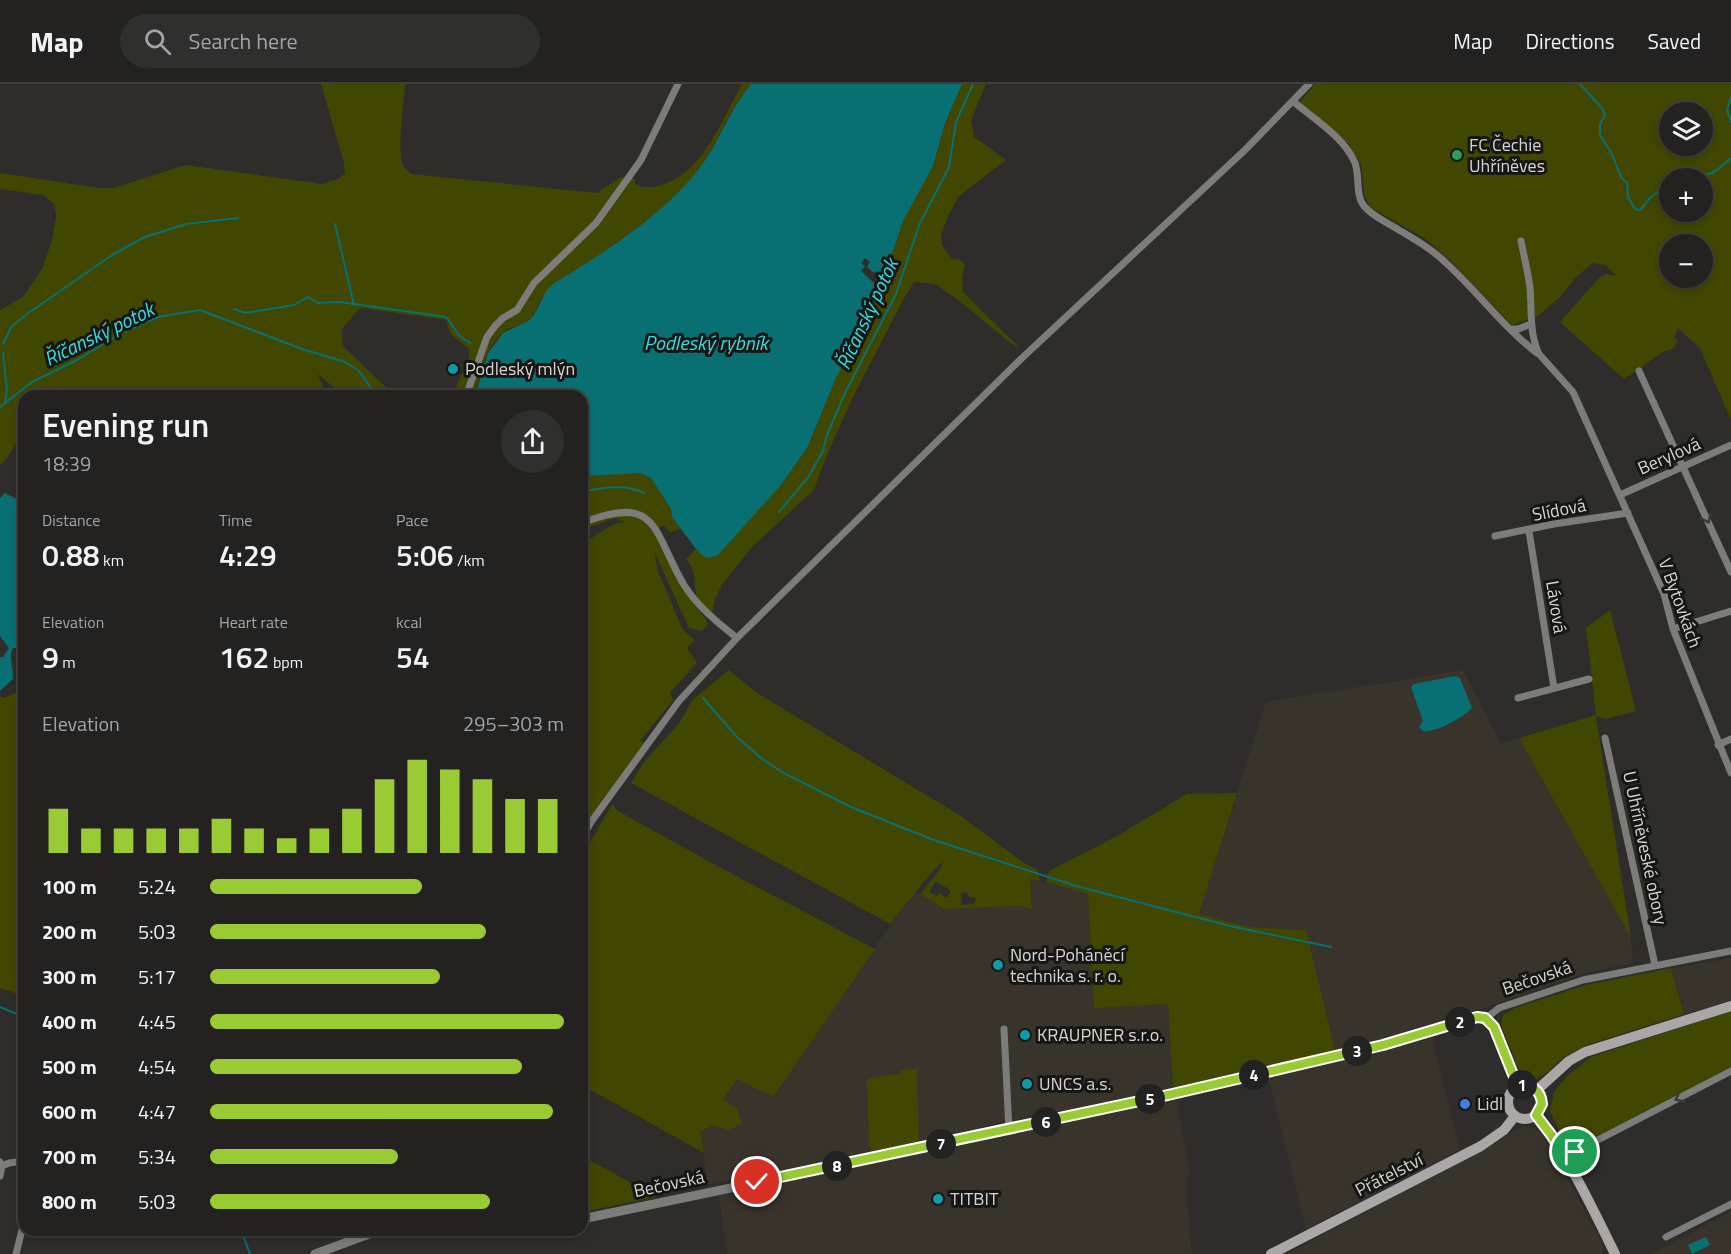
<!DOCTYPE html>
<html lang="en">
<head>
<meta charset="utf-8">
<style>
  body { margin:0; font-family:"Titillium Web",sans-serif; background:#2f2f2d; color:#f1f3f6; height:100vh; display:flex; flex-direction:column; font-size:22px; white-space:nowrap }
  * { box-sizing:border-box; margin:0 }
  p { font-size:20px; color:#a3a4a5 }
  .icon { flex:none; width:33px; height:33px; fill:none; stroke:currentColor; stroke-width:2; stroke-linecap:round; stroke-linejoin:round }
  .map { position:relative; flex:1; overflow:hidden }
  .panel { position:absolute; left:18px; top:306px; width:570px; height:846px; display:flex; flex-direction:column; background:#232220; border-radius:18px; box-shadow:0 3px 9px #0003,0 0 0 2px #403f3e }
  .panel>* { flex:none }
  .tools { position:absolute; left:1659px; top:18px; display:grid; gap:12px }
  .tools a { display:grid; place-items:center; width:54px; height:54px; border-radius:50%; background:#232220; box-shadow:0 3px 9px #0003,0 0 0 2px #403f3e; font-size:30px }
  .pin { position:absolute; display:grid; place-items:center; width:51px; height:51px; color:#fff; margin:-26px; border:3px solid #fff; border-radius:50%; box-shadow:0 2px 6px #0007 }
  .km { position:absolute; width:30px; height:30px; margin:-15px; border-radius:50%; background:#222; color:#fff; font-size:16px; line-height:30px; text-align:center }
  .round { display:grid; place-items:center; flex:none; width:63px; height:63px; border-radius:32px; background:#2f2f2d }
  .summary { display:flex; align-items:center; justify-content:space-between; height:102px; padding:0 24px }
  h1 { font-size:33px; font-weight:600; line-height:45px }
  .metrics { display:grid; grid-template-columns:repeat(3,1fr); gap:9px; height:102px; padding:6px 24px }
  .metrics div { display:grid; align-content:center }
  .metrics b { font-size:30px; font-weight:600 }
  .metrics small { font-size:16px; font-weight:400 }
  .metrics p { font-size:16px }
  .chart { height:168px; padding:12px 24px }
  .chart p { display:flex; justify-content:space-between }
  .chart svg { width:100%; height:108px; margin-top:6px; stroke:#9acb35; stroke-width:6 }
  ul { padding:0 24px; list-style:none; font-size:20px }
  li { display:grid; grid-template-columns:96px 72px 1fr; align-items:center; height:45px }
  li i { height:15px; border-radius:8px; background:#9acb35 }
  header { display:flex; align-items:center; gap:36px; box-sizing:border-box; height:84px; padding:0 30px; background:#232220; border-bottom:2px solid #403f3e }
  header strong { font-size:28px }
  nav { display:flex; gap:33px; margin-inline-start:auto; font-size:21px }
  .search { width:420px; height:54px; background:#2f2f2d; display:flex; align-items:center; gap:15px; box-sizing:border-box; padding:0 21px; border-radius:33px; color:#a3a4a5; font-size:22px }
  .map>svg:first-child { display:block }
  .built { fill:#38342c }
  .green { fill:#414700; fill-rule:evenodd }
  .water { fill:#087072 }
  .pier { fill:#2f2d2b }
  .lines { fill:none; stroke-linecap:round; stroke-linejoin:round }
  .stream { stroke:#087072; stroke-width:2 }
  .minor { stroke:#7c7c7a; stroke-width:7 }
  .tertiary { stroke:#7c7c7a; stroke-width:9 }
  .secondary { stroke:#a9a8a6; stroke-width:10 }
  .oneway { stroke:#3a3a38 }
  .route-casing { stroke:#fff; stroke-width:12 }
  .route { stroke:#9acb35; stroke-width:8 }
  .leisure-dot { fill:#2e9e5b; stroke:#161614; stroke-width:2 }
  .culture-dot { fill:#0f9aa8; stroke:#161614; stroke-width:2 }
  .shop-dot { fill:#3f7fe0; stroke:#161614; stroke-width:2 }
  .labels { text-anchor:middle; stroke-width:6; stroke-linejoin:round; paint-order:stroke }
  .poi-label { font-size:18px; fill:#d6d5d3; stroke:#161614; text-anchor:start }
  .street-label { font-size:18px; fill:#d6d5d3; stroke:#161614 }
  .water-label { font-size:20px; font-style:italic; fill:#2ee0e4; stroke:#161614 }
</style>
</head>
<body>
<header>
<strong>Map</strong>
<div class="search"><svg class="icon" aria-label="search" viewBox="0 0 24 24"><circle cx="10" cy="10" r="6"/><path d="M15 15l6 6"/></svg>Search here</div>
<nav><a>Map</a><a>Directions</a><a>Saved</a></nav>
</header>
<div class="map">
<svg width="1731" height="1170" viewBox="0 0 1731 1170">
  <rect width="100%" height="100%" fill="#2f2d2b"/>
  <!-- built -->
  <path class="built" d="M1463,586L1501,660L1519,654L1631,854L1633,879L1586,889L1404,951L1335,966L1306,846L1250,843L1199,830L1266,618Z
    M1030,794L1088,810L1094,923L1168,919L1173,1004L1090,1024L1004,1037L937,1055L708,1101L700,1047L713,1042L728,1046L722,1016L738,995L773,1013L892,838L915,809L920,810L944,825L1021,822L1032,824Z
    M1731,874V917L1684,930L1671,884Z
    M1432,954L1460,1066L1306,1145L1268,993Z
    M1173,1015L1177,1019L1189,1087L1186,1103L1192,1170H727L719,1112Z
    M1531,1042L1540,1047L1561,1082L1604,1163L1601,1170H1287L1468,1074L1521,1043Z
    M1731,1128V1170H1650Z"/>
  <!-- green -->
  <path class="green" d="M321,0H405C404,16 396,72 404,83C406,86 409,87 411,90L597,109L621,93L635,95V100C642,104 649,104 658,102C703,91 721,37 742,0H751C726,30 714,70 687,100C646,145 589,173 544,212C537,218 537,229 530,235C523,241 513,242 505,247C485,262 481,290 475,312H452L469,274V265L451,250L446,236L362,224L358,226L342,245L343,262L395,312H340L336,305L318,290L326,312H24V346L9,371L0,382V226L23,213L42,185L52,156L56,132L54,120L43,111L0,105V89L99,104H114L185,81L322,100L340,94L345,89L344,79Z
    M962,0H986L971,36L974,53L1006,76L959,112L949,130L941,150L942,161L953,176L959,175L965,181L962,193L963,208L1020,264L1009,258L961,218L935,200L914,198L903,216L853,313L826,373L814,406L753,462L723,499L715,515L712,530C707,526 701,521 698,516C693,503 697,485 686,475L696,465L703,472L781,401L807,364L836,294L889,196L892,170L903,136L933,82L945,39Z
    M1315,0H1731V19L1729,23L1731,26V336L1700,264L1678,244L1674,254L1678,255L1674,264L1663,268L1624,295L1560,238L1599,194L1606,190L1617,192L1605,181L1593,179L1576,193L1560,213L1538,232L1512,241L1450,176L1426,155L1370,123L1364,110L1361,80L1348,59L1300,18ZM1670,28H1702V62H1670ZM1670,94H1702V128H1670ZM1670,160H1702V194H1670Z
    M624,389H641L651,394L671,425L672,433L681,445L670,448L663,441L655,448L682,505L706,535L707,542L701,547L689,544L654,467L658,487L683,546L695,556L687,564L697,579L670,608L673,616L640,657L646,659L582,744V458C598,453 608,439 625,438L615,434L582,446V392Z
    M1610,526L1636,627L1605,635L1596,632L1631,854L1519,654L1596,631L1586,544Z
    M729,586L757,609L961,732L1024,779L1038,786L1040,797L1030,795L1032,825L1021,822L944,825L920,810L941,784L944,776L932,788L890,840L631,699L645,677L680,638L693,615ZM936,797L951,807L947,814L939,809L937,812L929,808ZM967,808L968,812L976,814L975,820L962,821L961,809Z
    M24,605V912L0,904V612L4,614Z
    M1237,709L1199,830L1250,843L1306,846L1335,966L1173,1004L1168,920L1094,924L1088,810L1046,798L1049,787L1117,752L1187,710Z
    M612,721H614L615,725L618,727L721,784L875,865L773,1013L737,995L723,1016L737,1024L742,1040L728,1046L713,1042L700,1047L704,1069L582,1001V772Z
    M1671,884L1684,930L1587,961L1564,973L1545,990L1534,997L1526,995L1518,985L1501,940L1503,931L1515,924L1586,901Z
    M1731,927V983L1569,1067L1550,1027L1554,1008L1567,992L1591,973Z
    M917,985L919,1059L873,1067L869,1061L867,995L901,989V986Z
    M582,1072L657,1113L582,1128Z"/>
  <!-- water -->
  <path class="water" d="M751,0H962L945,39L933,82L903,137L892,170L889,196L836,294L807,364L781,401L718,471L709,474L703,472L696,465L672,433L671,425L651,394L640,389L582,392V312H475L488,269L503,249L528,237L534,231L546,207L554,199C601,171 669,127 701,82C720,56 730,25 751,0Z
    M5,409L24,419V561L22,564H13C8,574 14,584 13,595L0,607V573H3L9,564L0,552V414Z
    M1455,592L1460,594L1472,624C1464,633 1436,649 1423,647L1419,643L1423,637L1411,603L1414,600Z
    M1706,1153L1710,1161L1692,1170L1688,1161Z"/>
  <!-- pier -->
  <path class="pier" d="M865,174L870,178L867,183L874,189L876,187L889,196L885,201L878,197L875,200L861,187L865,182L861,179Z"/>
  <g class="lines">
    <!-- stream -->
    <path class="stream" d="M1580,0L1602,24L1605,31L1600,40V51L1612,70L1621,93L1627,99L1628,113L1635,125L1640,126L1650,114L1670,98
      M1731,13L1727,26L1731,38
      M1674,94L1685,85C1711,94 1710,92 1731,74
      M335,140L354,221
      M234,225L245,229L294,221L308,213L318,219L340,218L446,233C457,244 454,251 470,259
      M3,260L12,242L27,230L112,171L145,153L186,140L238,134
      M3,269L7,306L5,319
      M0,323L32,298L77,276L121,249L158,233L200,226L302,265L345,278L359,287L371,304L372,312
      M582,408C602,403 626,400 644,409
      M779,428L809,392L823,367L827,351L845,309L896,210L920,139L949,83L956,38L973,0
      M703,614L737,653L761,674L782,688L851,723L931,755L1076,802L1230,842L1331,863
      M0,923L24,933
      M241,1146L250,1170"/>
    <!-- minor -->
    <path class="minor" d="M1294,18C1314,35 1344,53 1355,79C1360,92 1355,111 1364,122C1371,131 1384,137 1394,143C1412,154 1431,164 1446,179C1478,208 1503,243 1537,269
      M1521,157C1524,172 1528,188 1530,204C1532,226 1529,249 1539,270L1573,308L1664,510L1673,545L1731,689
      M1510,245H1518L1531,240
      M1639,287L1731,488
      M466,312L487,253L495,242L503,234L517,226L534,199L596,139L641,76L678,0
      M1620,411L1731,361
      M582,439C659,409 652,446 684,501C697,522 718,539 737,554
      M1529,447L1554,604
      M1495,452L1554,440L1628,429
      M1673,545L1731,527
      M1518,614L1589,595
      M1605,654L1655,881
      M1718,661L1731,655
      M582,754L591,738L679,617L737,554L1022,274L1246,65L1309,0
      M1485,935L1499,924L1583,896L1731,867
      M1004,945L1009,1046
      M1565,1073L1731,987
      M0,1078L2,1082L0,1092
      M2,1082L9,1079L24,1077
      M1666,1153L1731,1120
      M16,1170L24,1138"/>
    <!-- tertiary -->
    <path class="tertiary" d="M582,1135L1009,1046L1168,1011L1383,961L1477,933L1485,935L1494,943L1518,1003
      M315,1170L380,1146"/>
    <!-- secondary -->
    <path class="secondary" d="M1508 1018a17 17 0 1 1 34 0a17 17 0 1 1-34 0Z
      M1537,1006L1569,977L1585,968L1731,922
      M1536,1031C1568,1072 1592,1123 1615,1170
      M1271,1170L1481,1062L1504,1046L1515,1032"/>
  </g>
  <!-- one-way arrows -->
  <defs><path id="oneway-chevron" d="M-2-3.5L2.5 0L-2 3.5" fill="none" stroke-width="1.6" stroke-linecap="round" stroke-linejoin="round" transform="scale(1.5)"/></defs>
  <g class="oneway">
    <use href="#oneway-chevron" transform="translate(1707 435) rotate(66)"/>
    <use href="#oneway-chevron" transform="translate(1679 1014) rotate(153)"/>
  </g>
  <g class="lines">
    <!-- route casing -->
    <g class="route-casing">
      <path id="route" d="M757,1098L1168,1011L1383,961L1477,933L1485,934L1494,943L1518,1003C1531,999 1541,1006 1542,1020L1536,1031L1552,1052L1564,1073L1575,1068"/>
    </g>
    <!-- route -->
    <use href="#route" class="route"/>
  </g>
  <!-- markers -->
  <circle class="leisure-dot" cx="1457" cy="71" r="6"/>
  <g class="culture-dot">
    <circle cx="453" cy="285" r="6"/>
    <circle cx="998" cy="881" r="6"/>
    <circle cx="1025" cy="951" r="6"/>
    <circle cx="1027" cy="1000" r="6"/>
    <circle cx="938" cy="1115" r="6"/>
  </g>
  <circle class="shop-dot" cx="1465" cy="1020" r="6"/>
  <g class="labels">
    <!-- poi labels -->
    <g class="poi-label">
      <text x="1469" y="67">FC Čechie<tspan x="1469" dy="21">Uhříněves</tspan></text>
      <text x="465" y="291">Podleský mlýn</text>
      <text x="1010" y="877">Nord-Poháněcí<tspan x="1010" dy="21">technika s. r. o.</tspan></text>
      <text x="1037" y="957">KRAUPNER s.r.o.</text>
      <text x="1039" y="1006">UNCS a.s.</text>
      <text x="1477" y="1026">Lidl</text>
      <text x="950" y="1121">TITBIT</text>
    </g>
    <!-- street labels -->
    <g class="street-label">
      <text transform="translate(1669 372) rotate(-24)" y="6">Berylová</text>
      <text transform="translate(1559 426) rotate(-11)" y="6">Slídová</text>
      <text transform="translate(1680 519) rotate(70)" y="6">V Bytovkách</text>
      <text transform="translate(1556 523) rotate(81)" y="6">Lávová</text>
      <text transform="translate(1645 764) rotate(78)" y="6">U Uhříněveské obory</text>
      <text transform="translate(1537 894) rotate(-19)" y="6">Bečovská</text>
      <text transform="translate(1389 1091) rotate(-27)" y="6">Přátelství</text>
      <text transform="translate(669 1100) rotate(-12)" y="6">Bečovská</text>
    </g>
    <!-- water labels -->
    <g class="water-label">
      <text transform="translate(867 230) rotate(-65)" y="7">Říčanský potok</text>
      <text transform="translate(99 250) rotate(-26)" y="7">Říčanský potok</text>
      <text x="706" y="266">Podleský rybník</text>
    </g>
  </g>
</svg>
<div class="tools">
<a><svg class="icon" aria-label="layers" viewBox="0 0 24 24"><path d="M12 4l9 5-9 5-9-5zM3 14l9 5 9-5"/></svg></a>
<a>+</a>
<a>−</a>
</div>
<div class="pin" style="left:1575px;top:1068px;background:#1e9e55"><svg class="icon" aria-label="arrive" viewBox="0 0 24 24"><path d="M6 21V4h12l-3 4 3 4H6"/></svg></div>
<div class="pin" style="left:757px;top:1098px;background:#d93025"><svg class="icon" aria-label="check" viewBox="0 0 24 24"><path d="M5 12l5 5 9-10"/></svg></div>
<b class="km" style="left:1522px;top:1001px">1</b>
<b class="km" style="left:1460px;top:938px">2</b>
<b class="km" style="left:1357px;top:967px">3</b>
<b class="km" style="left:1254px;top:991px">4</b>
<b class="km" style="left:1150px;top:1015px">5</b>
<b class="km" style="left:1046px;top:1038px">6</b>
<b class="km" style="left:941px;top:1060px">7</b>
<b class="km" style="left:837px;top:1082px">8</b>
<section class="panel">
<div class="summary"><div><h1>Evening run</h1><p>18:39</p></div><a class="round"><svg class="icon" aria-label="share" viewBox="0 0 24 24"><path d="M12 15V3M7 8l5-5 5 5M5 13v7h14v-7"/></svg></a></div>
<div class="metrics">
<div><p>Distance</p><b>0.88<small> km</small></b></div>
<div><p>Time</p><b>4:29</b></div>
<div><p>Pace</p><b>5:06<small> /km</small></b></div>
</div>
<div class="metrics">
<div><p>Elevation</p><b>9<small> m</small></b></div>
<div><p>Heart rate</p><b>162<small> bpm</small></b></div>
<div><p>kcal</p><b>54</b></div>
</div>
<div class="chart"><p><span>Elevation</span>295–303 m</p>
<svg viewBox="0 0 160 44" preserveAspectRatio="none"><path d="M5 44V26M15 44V34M25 44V34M35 44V34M45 44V34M55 44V30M65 44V34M75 44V38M85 44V34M95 44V26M105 44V14M115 44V6M125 44V10M135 44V14M145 44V22M155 44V22"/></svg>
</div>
<ul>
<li><b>100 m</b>5:24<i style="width:60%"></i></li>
<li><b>200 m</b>5:03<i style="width:78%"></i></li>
<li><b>300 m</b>5:17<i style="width:65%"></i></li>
<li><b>400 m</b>4:45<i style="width:100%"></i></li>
<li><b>500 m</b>4:54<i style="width:88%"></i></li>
<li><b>600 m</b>4:47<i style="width:97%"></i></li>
<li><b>700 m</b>5:34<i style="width:53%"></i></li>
<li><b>800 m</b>5:03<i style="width:79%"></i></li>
</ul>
</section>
</div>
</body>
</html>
